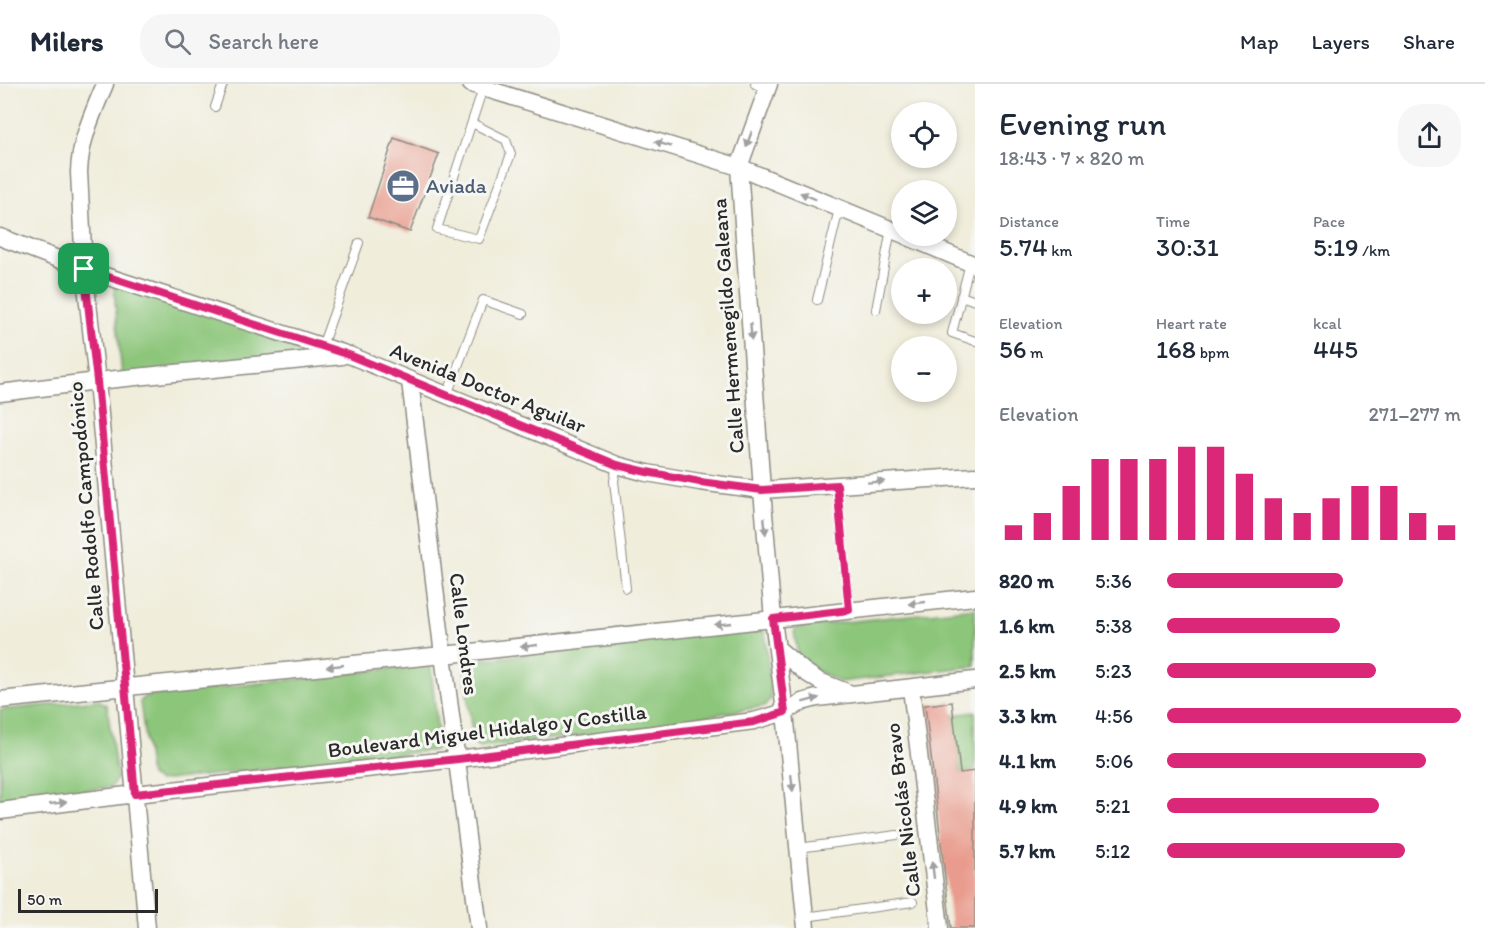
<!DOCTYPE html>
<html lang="en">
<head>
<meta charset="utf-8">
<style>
  body { margin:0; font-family:Itim,sans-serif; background:#f6f6f7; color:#1f2937; height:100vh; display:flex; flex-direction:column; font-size:22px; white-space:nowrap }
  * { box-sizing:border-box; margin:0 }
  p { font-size:20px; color:#747a83 }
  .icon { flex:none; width:33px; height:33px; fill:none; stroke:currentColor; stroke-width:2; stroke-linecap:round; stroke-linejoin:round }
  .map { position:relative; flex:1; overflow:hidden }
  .details { display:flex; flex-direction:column; background:#fff; width:510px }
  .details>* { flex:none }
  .tools { position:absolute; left:891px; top:18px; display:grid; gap:12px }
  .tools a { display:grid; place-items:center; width:66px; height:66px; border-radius:50%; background:#fff; box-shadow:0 3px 9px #0003; font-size:30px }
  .scale { position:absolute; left:18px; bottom:15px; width:140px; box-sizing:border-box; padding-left:6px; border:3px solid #2b2b2b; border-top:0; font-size:16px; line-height:21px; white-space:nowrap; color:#2b2b2b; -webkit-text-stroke:4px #f6f6f2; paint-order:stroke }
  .pin { position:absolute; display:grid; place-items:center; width:51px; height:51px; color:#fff; margin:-26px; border-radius:12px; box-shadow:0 3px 9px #0006 }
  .round { display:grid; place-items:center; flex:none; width:63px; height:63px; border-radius:24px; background:#f6f6f7 }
  .overview { display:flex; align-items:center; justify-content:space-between; height:102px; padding:0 24px }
  h1 { font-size:33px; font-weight:600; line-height:45px }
  .stats { display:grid; grid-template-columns:repeat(3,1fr); gap:9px; height:102px; padding:6px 24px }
  .stats div { display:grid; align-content:center }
  .stats b { font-size:26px; font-weight:600 }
  .stats small { font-size:16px; font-weight:400 }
  .stats p { font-size:16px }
  .chart { height:168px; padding:12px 24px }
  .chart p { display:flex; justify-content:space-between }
  .chart svg { width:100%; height:108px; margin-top:6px; stroke:#db2777; stroke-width:6 }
  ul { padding:0 24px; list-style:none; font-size:20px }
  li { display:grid; grid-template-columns:96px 72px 1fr; align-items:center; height:45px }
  li i { height:15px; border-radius:8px; background:#db2777 }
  header { display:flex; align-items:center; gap:36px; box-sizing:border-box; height:84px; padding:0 30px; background:#fff; border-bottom:2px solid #e0e1e3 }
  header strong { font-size:28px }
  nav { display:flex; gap:33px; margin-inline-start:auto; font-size:21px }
  .search { width:420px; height:54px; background:#f6f6f7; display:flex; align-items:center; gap:15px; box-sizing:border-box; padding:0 21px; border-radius:24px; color:#747a83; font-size:22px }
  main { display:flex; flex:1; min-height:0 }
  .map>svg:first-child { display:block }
  .green { fill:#8cc67a; stroke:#5c7852; stroke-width:1.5 }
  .building { fill:#e99c8e }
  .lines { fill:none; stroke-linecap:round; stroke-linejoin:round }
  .service-casing { stroke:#8e8c83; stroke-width:10 }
  .minor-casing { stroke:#8e8c83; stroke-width:19 }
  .service { stroke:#fff; stroke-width:8 }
  .minor { stroke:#fff; stroke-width:16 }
  .oneway { fill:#a0a0a0 }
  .route-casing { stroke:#fff; stroke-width:12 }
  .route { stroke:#db2777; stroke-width:8 }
  .labels { text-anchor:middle; stroke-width:6; stroke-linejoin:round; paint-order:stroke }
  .service-label { font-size:21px; fill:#4e5e75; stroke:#f6f6f2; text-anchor:start }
  .street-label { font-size:21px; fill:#2b2b2b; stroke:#f6f6f2 }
</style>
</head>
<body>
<header>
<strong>Milers</strong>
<div class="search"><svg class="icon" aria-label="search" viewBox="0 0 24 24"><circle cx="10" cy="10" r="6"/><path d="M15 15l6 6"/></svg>Search here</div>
<nav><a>Map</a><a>Layers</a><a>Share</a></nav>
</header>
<main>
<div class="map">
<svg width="975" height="844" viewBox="0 0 975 844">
  <rect width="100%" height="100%" fill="#f6f6f2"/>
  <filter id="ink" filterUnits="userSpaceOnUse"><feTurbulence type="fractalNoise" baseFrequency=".0167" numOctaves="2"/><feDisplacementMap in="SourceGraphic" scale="12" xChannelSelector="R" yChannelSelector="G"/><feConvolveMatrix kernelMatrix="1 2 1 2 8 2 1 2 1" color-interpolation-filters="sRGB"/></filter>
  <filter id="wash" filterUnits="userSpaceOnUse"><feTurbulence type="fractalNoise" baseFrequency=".008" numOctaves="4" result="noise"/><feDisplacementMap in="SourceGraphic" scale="24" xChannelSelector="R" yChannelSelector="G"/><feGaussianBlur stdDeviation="1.35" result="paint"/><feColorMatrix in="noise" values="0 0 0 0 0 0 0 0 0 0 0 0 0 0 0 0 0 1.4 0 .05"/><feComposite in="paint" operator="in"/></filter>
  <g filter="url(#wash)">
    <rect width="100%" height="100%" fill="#f0eddb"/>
    <!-- green -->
    <path class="green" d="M113,195L320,268L122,292Z
      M975,524V582L840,598L817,587L798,571L794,548L798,543Z
      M757,544L765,548L771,614L765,622L696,634L660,643L479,663L473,658L464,584L468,577Z
      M424,581L431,584L439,660L435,666L158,697L150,692L140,618L145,612Z
      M98,616L107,621L117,694L111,703L0,716V626Z
      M975,628V687L960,689L953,631Z"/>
    <g id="blocks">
      <!-- building -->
      <path class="building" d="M394,54L439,70L410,148L368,133Z
        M952,618L960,689L975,687V844H951L925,621Z"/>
    </g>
  </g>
  <g filter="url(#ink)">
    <use href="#blocks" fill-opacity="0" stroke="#8e8c83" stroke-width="1.5"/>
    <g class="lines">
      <!-- service casing -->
      <g class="service-casing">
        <path id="service" d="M755,0L767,6
          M215,23L223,0
          M472,39L506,56L511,70L479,155L437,145L483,4
          M970,179L952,249L975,257
          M961,212L975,217
          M817,216L839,125
          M876,226L891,145
          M322,262L359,159
          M447,311L483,216L523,230
          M617,381L614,397L626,504
          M837,401L849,526
          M798,764L897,751
          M805,833L913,818"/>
      </g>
      <!-- minor casing -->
      <g class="minor-casing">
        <path id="minor" d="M105,0C93,29 80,56 79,88L84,185L97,297L147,844
          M471,0L739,83L902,150
          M769,0L739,83L762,406L773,535L785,628L806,844
          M906,152L975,181
          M0,153L84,185L349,271L617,381L647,389L700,398L762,406L975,392
          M410,297L443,571L479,844
          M0,309L97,297L342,272
          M777,564L805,588L819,597L849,609
          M911,604L940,844
          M0,616L443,571L975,513
          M0,727L135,710L458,675L754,637L785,628L802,618L817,614L975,596"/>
      </g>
      <!-- service -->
      <use href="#service" class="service"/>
      <!-- minor -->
      <use href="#minor" class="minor"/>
    </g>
    <!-- one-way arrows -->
    <defs><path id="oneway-solid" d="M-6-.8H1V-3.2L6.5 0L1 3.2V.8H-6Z" transform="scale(1.5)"/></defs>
    <g class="oneway">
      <use href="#oneway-solid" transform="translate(749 55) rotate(110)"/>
      <use href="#oneway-solid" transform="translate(663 60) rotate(-163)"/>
      <use href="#oneway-solid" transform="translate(808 112) rotate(-157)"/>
      <use href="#oneway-solid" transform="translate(751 248) rotate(86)"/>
      <use href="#oneway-solid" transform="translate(876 398) rotate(-4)"/>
      <use href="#oneway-solid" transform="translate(765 442) rotate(85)"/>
      <use href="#oneway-solid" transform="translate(917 519) rotate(174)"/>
      <use href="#oneway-solid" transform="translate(723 540) rotate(174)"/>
      <use href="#oneway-solid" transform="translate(529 562) rotate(174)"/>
      <use href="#oneway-solid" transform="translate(335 582) rotate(174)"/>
      <use href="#oneway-solid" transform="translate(811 616) rotate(-15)"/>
      <use href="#oneway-solid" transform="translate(792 699) rotate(84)"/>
      <use href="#oneway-solid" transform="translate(58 719) rotate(-7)"/>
      <use href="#oneway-solid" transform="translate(933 786) rotate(-97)"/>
    </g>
  </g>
  <g class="lines" filter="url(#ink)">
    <!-- route casing -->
    <g class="route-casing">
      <path id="route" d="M84,185L349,271L617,381L647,388L700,398L762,406L837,401L849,526L773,535L785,628L754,638L458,675L135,710L97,297Z"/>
    </g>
    <!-- route -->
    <use href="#route" class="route"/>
  </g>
  <!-- icons -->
  <defs>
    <g id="office-disc" transform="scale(1.725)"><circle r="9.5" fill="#5c6f8a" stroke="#f6f6f2"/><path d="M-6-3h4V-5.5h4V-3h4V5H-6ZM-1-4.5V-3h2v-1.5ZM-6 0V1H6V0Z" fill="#fff"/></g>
  </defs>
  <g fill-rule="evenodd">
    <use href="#office-disc" x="403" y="102"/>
  </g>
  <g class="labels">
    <!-- service labels -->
    <g class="service-label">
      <text x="426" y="109">Aviada</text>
    </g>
    <!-- street labels -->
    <g class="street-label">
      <text transform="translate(728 242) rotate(-94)" y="7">Calle Hermenegildo Galeana</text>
      <text transform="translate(488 304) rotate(22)" y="7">Avenida Doctor Aguilar</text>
      <text transform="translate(86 422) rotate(-95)" y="7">Calle Rodolfo Campodónico</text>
      <text transform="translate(464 550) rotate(83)" y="7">Calle Londres</text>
      <text transform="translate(487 647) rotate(-7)" y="7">Boulevard Miguel Hidalgo y Costilla</text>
      <text transform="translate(903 726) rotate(-97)" y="7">Calle Nicolás Bravo</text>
    </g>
  </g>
</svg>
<div class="tools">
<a><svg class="icon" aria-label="locate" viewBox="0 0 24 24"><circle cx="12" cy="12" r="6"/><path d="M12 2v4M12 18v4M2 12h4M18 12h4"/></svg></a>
<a><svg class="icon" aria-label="layers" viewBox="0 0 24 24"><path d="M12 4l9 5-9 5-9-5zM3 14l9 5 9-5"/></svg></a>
<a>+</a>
<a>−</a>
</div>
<div class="scale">50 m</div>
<div class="pin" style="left:84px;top:185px;background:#1e9e55"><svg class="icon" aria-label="arrive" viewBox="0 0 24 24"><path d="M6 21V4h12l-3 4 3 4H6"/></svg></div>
</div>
<section class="details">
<div class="overview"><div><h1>Evening run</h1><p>18:43 · 7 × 820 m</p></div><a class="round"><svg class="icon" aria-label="share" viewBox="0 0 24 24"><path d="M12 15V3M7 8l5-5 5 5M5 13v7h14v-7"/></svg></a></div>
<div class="stats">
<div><p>Distance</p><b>5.74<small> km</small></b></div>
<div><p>Time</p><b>30:31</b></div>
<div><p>Pace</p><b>5:19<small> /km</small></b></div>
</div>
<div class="stats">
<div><p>Elevation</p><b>56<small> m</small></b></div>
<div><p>Heart rate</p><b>168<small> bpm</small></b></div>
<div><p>kcal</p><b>445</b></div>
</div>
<div class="chart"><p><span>Elevation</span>271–277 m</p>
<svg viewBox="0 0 160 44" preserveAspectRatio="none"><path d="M5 44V38M15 44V33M25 44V22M35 44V11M45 44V11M55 44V11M65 44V6M75 44V6M85 44V17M95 44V27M105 44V33M115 44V27M125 44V22M135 44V22M145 44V33M155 44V38"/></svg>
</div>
<ul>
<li><b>820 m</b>5:36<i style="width:60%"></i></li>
<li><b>1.6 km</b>5:38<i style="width:59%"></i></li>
<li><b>2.5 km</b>5:23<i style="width:71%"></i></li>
<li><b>3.3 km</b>4:56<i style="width:100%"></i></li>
<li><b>4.1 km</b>5:06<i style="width:88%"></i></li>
<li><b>4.9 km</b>5:21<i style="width:72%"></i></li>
<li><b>5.7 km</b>5:12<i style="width:81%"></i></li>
</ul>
</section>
</main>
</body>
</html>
